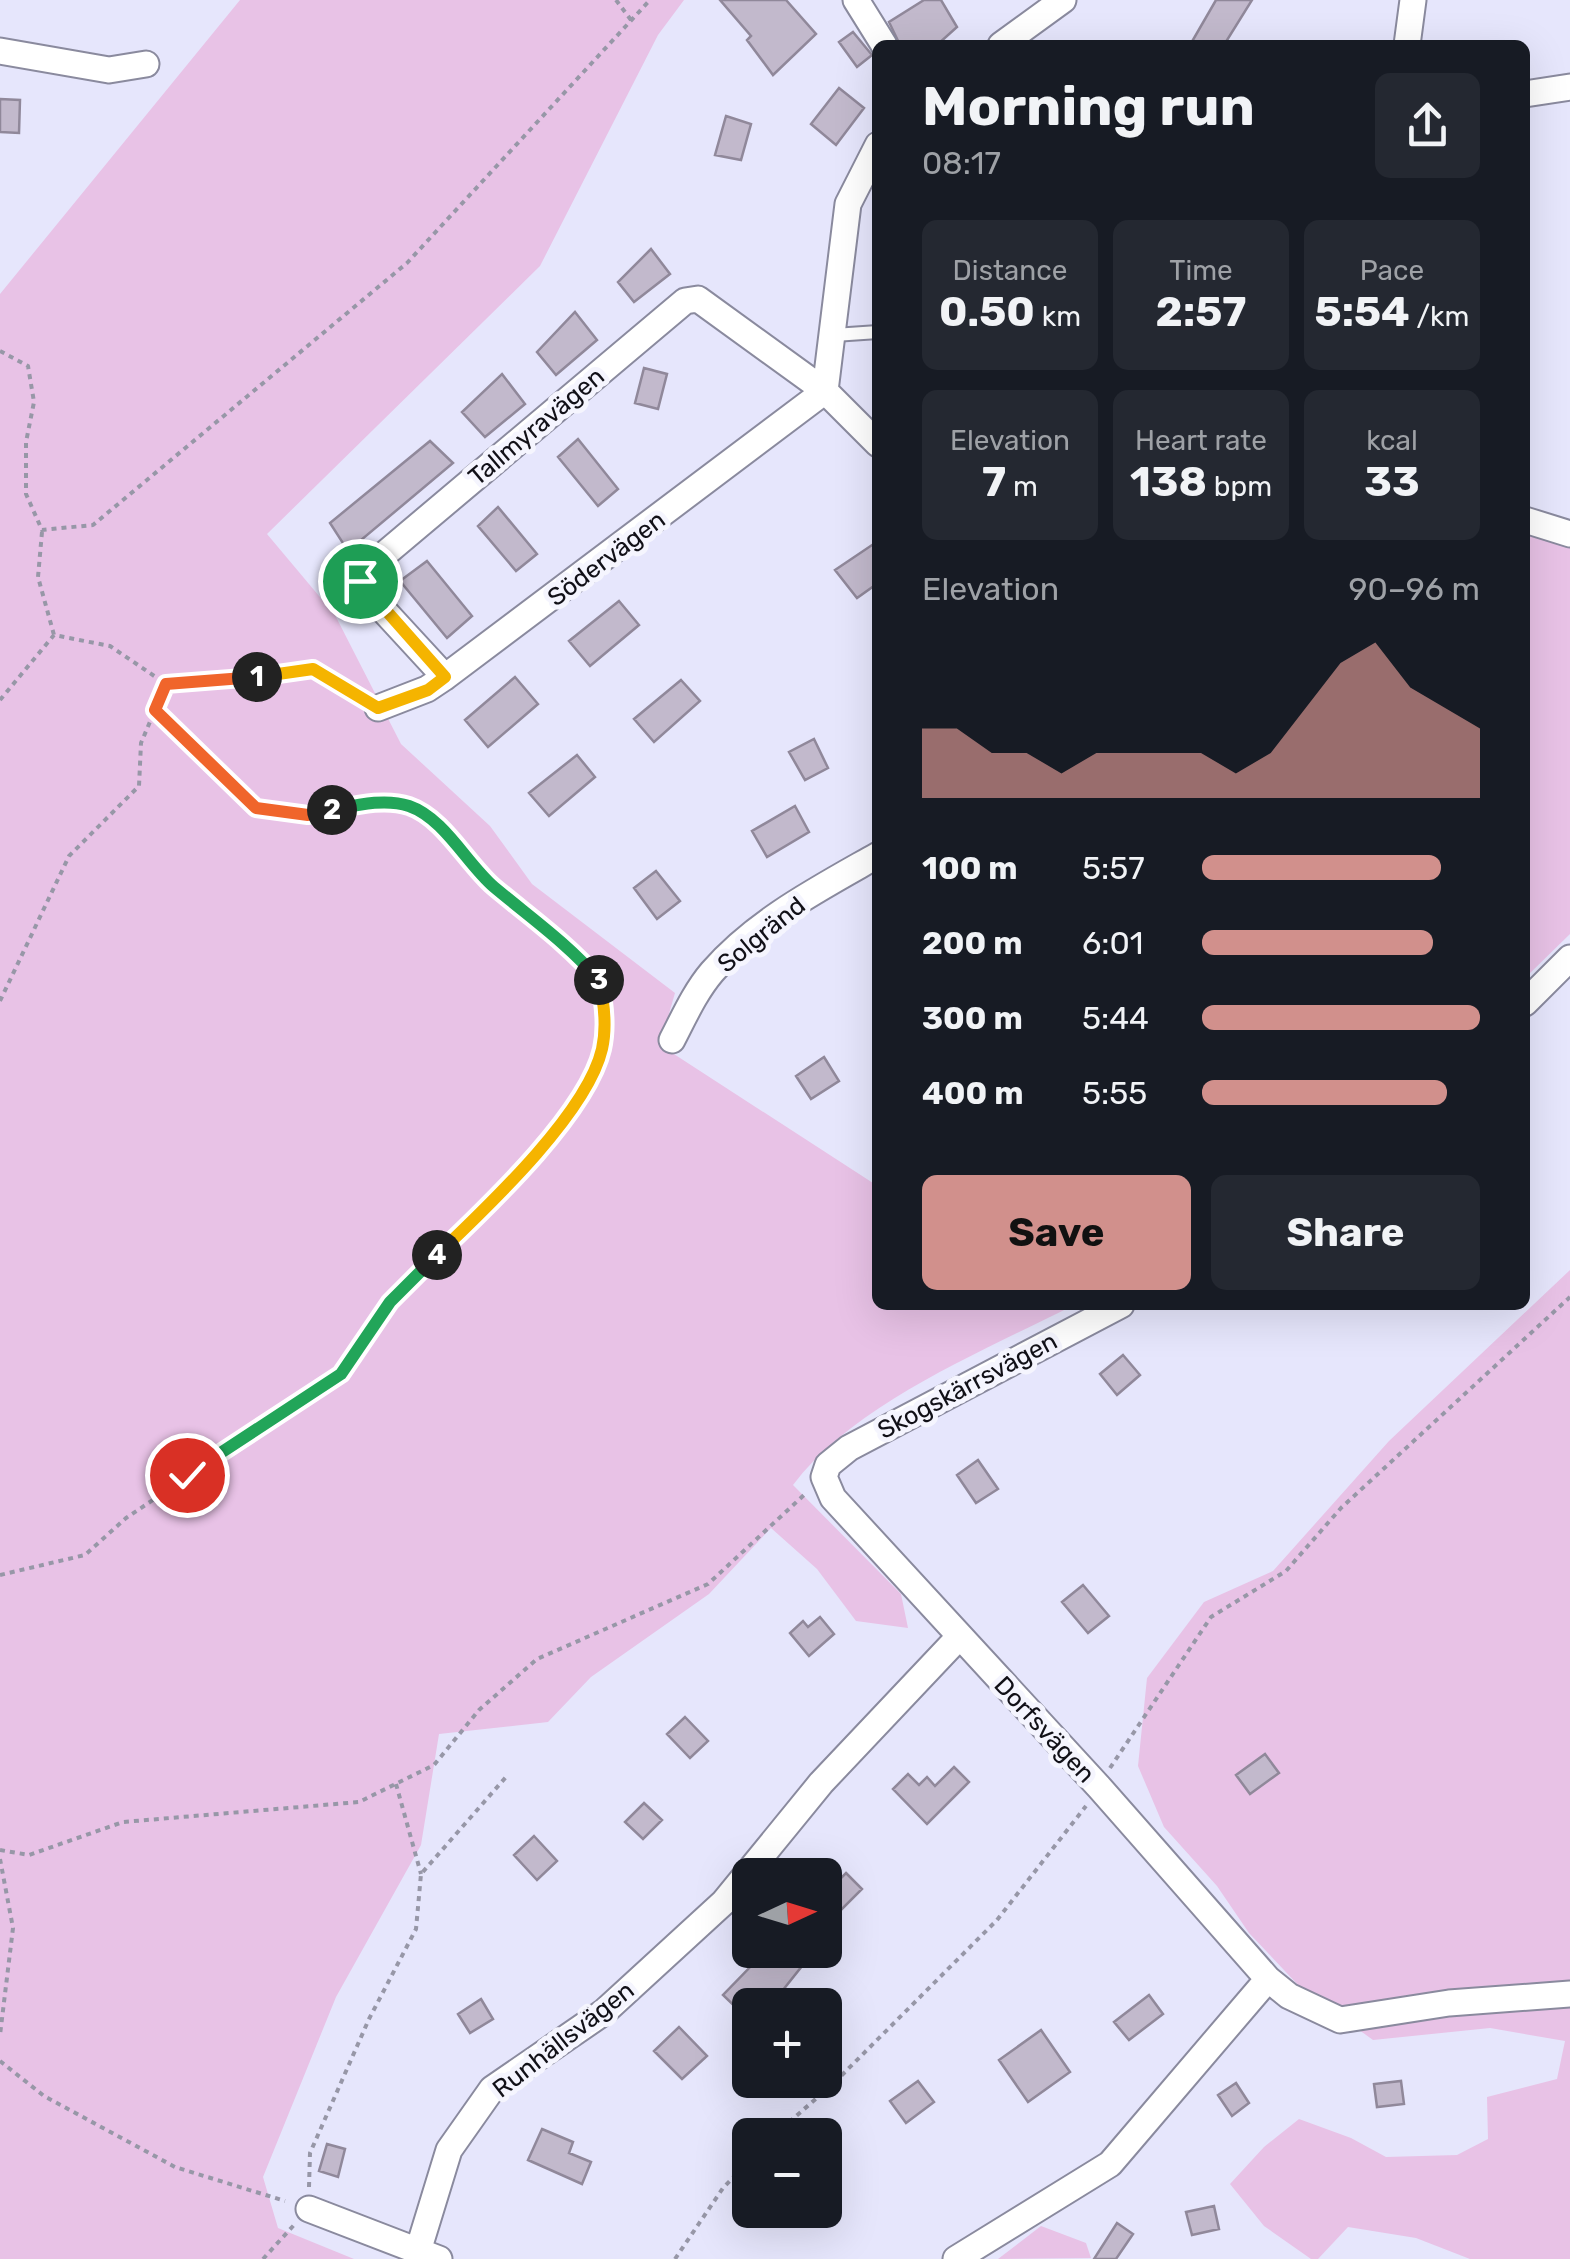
<!DOCTYPE html>
<html lang="en">
<head>
<meta charset="utf-8">
<style>
  body { margin:0; font-family:Rubik,sans-serif; background:#242831; color:#f1f3f6; height:100vh; display:flex; flex-direction:column; font-size:38px; white-space:nowrap }
  * { box-sizing:border-box; margin:0 }
  p { font-size:32px; color:#9ea1a6 }
  .icon { flex:none; width:55px; height:55px; fill:none; stroke:currentColor; stroke-width:2; stroke-linecap:round; stroke-linejoin:round }
  .map { position:relative; flex:1; overflow:hidden }
  .sheet { position:absolute; left:872px; top:40px; width:658px; height:1270px; display:flex; flex-direction:column; background:#171b24; border-radius:15px; box-shadow:0 10px 40px #0002 }
  .sheet>* { flex:none }
  .needle { width:65px; rotate:86deg }
  .tools { position:absolute; left:732px; top:1858px; display:grid; gap:20px }
  .tools a { display:grid; place-items:center; width:110px; height:110px; border-radius:15px; background:#171b24; box-shadow:0 10px 40px #0002; font-size:50px }
  .pin { position:absolute; display:grid; place-items:center; width:85px; height:85px; color:#fff; margin:-42px; border:5px solid #fff; border-radius:50%; box-shadow:0 2px 10px #0007 }
  .km { position:absolute; width:50px; height:50px; margin:-25px; border-radius:50%; background:#222; color:#fff; font-size:28px; line-height:50px; text-align:center }
  .round { display:grid; place-items:center; flex:none; width:105px; height:105px; border-radius:15px; background:#242831 }
  .overview { display:flex; align-items:center; justify-content:space-between; height:170px; padding:0 50px }
  h1 { font-size:55px; font-weight:700; line-height:75px }
  .stats { display:grid; grid-template-columns:repeat(3,1fr); gap:15px; height:170px; padding:10px 50px }
  .stats div { display:grid; align-content:center; border-radius:15px; background:#242831; text-align:center }
  .stats b { font-size:42px; font-weight:700 }
  .stats small { font-size:28px; font-weight:400 }
  .stats p { font-size:28px }
  .chart { height:280px; padding:20px 50px }
  .chart p { display:flex; justify-content:space-between }
  .chart svg { width:100%; height:180px; margin-top:10px; fill:#d1908c; opacity:.7 }
  .cta { display:flex; gap:20px; margin-top:auto; padding:20px 50px }
  .cta a { flex:1; height:115px; border-radius:15px; background:#d1908c; color:#111; font-size:40px; font-weight:700; line-height:115px; text-align:center }
  .cta a+a { background:#242831; color:#f1f3f6 }
  ul { padding:0 50px; list-style:none; font-size:32px }
  li { display:grid; grid-template-columns:160px 120px 1fr; align-items:center; height:75px }
  li i { height:25px; border-radius:12px; background:#d1908c }
  .map>svg:first-child { display:block }
  .green { fill:#e8c2e6 }
  .building { fill:#c2b9cc; stroke:#90889a; stroke-width:2.5 }
  .lines { fill:none; stroke-linecap:round; stroke-linejoin:round }
  .service-casing { stroke:#8a8a9e; stroke-width:16 }
  .minor-casing { stroke:#8a8a9e; stroke-width:29 }
  .path { stroke:#9797a7; stroke-width:4; stroke-dasharray:5 5; stroke-linecap:butt }
  .service { stroke:#fff; stroke-width:12 }
  .minor { stroke:#fff; stroke-width:25 }
  .split-1-casing { stroke:#fff; stroke-width:20 }
  .split-2-casing { stroke:#fff; stroke-width:20 }
  .split-3-casing { stroke:#fff; stroke-width:20 }
  .split-4-casing { stroke:#fff; stroke-width:20 }
  .split-5-casing { stroke:#fff; stroke-width:20 }
  .split-1 { stroke:#f5b400; stroke-width:12 }
  .split-2 { stroke:#f0652b; stroke-width:12 }
  .split-3 { stroke:#22a559; stroke-width:12 }
  .split-4 { stroke:#f5b400; stroke-width:12 }
  .split-5 { stroke:#22a559; stroke-width:12 }
  .labels { text-anchor:middle; stroke-width:10; stroke-linejoin:round; paint-order:stroke }
  .street-label { font-size:25px; fill:#111017; stroke:#f5f5fe }
</style>
</head>
<body>
<div class="map">
<svg width="1570" height="2259" viewBox="0 0 1570 2259">
  <rect width="100%" height="100%" fill="#e6e6fc"/>
  <!-- green -->
  <path class="green" d="M240,0H684L658,35L540,266L267,534L335,615L401,744L490,826L532,884L675,993L660,1045L873,1183L877,1181L878,1305H1074C984,1351 855,1403 793,1485L901,1594L908,1628L856,1621L817,1569L771,1528L709,1594L591,1677L548,1722L439,1734L421,1845L336,1997L263,2177L278,2228L354,2259H0V294Z
    M1525,535L1570,539V934L1525,978Z
    M1570,1270V2259H1470L1416,2238L1348,2227L1318,2259H1311L1264,2226L1230,2184L1264,2147L1299,2119L1351,2138L1386,2157L1457,2155L1488,2139L1487,2097L1557,2079L1565,2041L1490,2028L1373,2040L1301,1988L1249,1933L1217,1886L1164,1827L1138,1766L1147,1678L1204,1602L1273,1571L1389,1441Z
    M1041,2226L1086,2243L1091,2258L998,2259Z"/>
  <!-- building -->
  <path class="building" d="M720,0H786L816,34L773,75L747,40L751,36Z
    M924,0H941L957,27L937,45H900L889,22Z
    M1216,0H1252L1224,45H1190Z
    M853,32L872,55L857,67L839,42Z
    M839,88L864,108L836,145L811,124Z
    M0,99L20,100L19,133L0,132Z
    M726,116L751,124L741,160L715,155Z
    M651,249L670,274L634,302L618,282Z
    M575,312L597,340L556,375L537,352Z
    M644,368L667,374L658,409L635,403Z
    M502,374L525,404L485,437L462,412Z
    M578,439L618,489L598,506L558,457Z
    M430,441L453,463L348,551L330,523Z
    M498,507L537,554L516,571L478,526Z
    M878,541V583L857,598L835,570Z
    M427,561L472,616L447,638L400,581Z
    M619,601L639,625L590,666L569,641Z
    M515,677L538,704L488,747L465,720Z
    M681,680L700,701L654,742L634,719Z
    M814,739L828,768L805,780L789,752Z
    M577,755L595,777L549,816L529,793Z
    M795,806L809,832L767,857L752,831Z
    M656,871L680,901L657,919L634,888Z
    M824,1057L839,1081L811,1099L796,1076Z
    M1123,1355L1140,1375L1117,1395L1100,1374Z
    M978,1460L998,1489L976,1503L957,1475Z
    M1083,1585L1109,1616L1088,1633L1062,1602Z
    M820,1617L834,1634L809,1656L790,1633L803,1621L808,1627Z
    M685,1717L708,1741L690,1758L667,1734Z
    M1265,1754L1279,1773L1250,1794L1236,1775Z
    M954,1767L969,1782L927,1824L893,1789L908,1774L919,1785L927,1777L935,1786Z
    M644,1803L662,1820L643,1839L625,1822Z
    M534,1836L557,1861L537,1880L514,1855Z
    M846,1873L862,1889L841,1910L825,1894Z
    M778,1950H785L802,1966L771,2005H750V2021L723,1995L758,1959L764,1965Z
    M1149,1995L1163,2014L1129,2040L1114,2022Z
    M481,1999L493,2019L470,2033L458,2014Z
    M679,2027L707,2056L682,2079L654,2051Z
    M1041,2030L1070,2072L1028,2102L999,2060Z
    M918,2081L934,2102L906,2123L890,2101Z
    M1401,2081L1404,2104L1377,2107L1374,2084Z
    M1236,2083L1249,2103L1232,2116L1218,2095Z
    M542,2129L573,2142L569,2153L591,2162L582,2184L528,2160Z
    M327,2144L345,2149L338,2177L319,2171Z
    M1214,2206L1219,2229L1192,2235L1186,2212Z
    M1117,2223L1133,2234L1116,2259H1094Z"/>
  <g class="lines">
    <!-- service casing -->
    <g class="service-casing">
      <path id="service" d="M834,335L878,332"/>
    </g>
    <!-- minor casing -->
    <g class="minor-casing">
      <path id="minor" d="M856,0L884,45
        M1001,45L1063,0
        M1407,45L1413,0
        M0,51L109,70L146,64
        M1525,94L1570,87
        M878,145L848,204L825,391L878,444
        M1525,520L1570,534
        M378,708L427,689L445,677L825,391L698,299L685,301L361,574L363,588L445,677
        M1525,1003L1570,958
        M672,1040C684,1017 695,992 712,972C756,921 820,888 878,855
        M1121,1305L849,1448L828,1465L824,1477L833,1498L1099,1787L1268,1979L1289,1996L1340,2020L1449,2003L1570,1994
        M309,2209L439,2259
        M418,2251L449,2150L492,2089L604,2012L724,1902L821,1783L959,1637
        M956,2259L1110,2164L1268,1979"/>
    </g>
    <!-- path -->
    <path class="path" d="M616,0L631,20
      M0,351L28,366L34,402L26,442V494L42,530L93,525L407,263L650,0
      M42,532L38,577L54,635
      M0,700L54,635L110,646L166,684
      M0,1001L69,856L139,786L141,743L166,684L313,669L357,695
      M0,1575L85,1555L126,1518L341,1374L390,1302L478,1215L580,1098L601,1050L605,1004L599,979L564,941L491,885L435,824L411,807L372,803L308,815L256,808L155,710
      M1110,1768L1211,1617L1286,1571L1341,1508L1570,1297
      M396,1784L421,1874
      M0,1850L29,1855L123,1822L359,1802L434,1765L479,1710L537,1659L708,1584L804,1495
      M0,1859L13,1928L0,2035
      M0,2061L44,2096L175,2167L285,2201
      M774,2135L832,2085L997,1920L1086,1806
      M309,2187L310,2153L369,2019L416,1929L421,1874L506,1777
      M263,2259L294,2225
      M675,2259L723,2188L750,2160"/>
    <!-- service -->
    <use href="#service" class="service"/>
    <!-- minor -->
    <use href="#minor" class="minor"/>
  </g>
  <g class="lines">
    <!-- split-1 casing -->
    <g class="split-1-casing">
      <path id="split-1" d="M257,677L313,669L378,708L428,690L445,677L360,581"/>
    </g>
    <!-- split-2 casing -->
    <g class="split-2-casing">
      <path id="split-2" d="M257,677L166,684L155,710L256,808L308,815L332,810"/>
    </g>
    <!-- split-3 casing -->
    <g class="split-3-casing">
      <path id="split-3" d="M332,810C357,805 385,798 409,806C444,818 467,864 494,887C531,918 567,943 599,980"/>
    </g>
    <!-- split-4 casing -->
    <g class="split-4-casing">
      <path id="split-4" d="M437,1255C485,1209 587,1114 602,1049C607,1027 604,1002 599,980"/>
    </g>
    <!-- split-5 casing -->
    <g class="split-5-casing">
      <path id="split-5" d="M187,1475L341,1374L390,1302L437,1255"/>
    </g>
    <!-- split-1 -->
    <use href="#split-1" class="split-1"/>
    <!-- split-2 -->
    <use href="#split-2" class="split-2"/>
    <!-- split-3 -->
    <use href="#split-3" class="split-3"/>
    <!-- split-4 -->
    <use href="#split-4" class="split-4"/>
    <!-- split-5 -->
    <use href="#split-5" class="split-5"/>
  </g>
  <g class="labels">
    <!-- street labels -->
    <g class="street-label">
      <text transform="translate(536 426) rotate(-40)" y="9">Tallmyravägen</text>
      <text transform="translate(606 558) rotate(-37)" y="9">Södervägen</text>
      <text transform="translate(761 934) rotate(-39)" y="9">Solgränd</text>
      <text transform="translate(967 1385) rotate(-28)" y="9">Skogskärrsvägen</text>
      <text transform="translate(1045 1729) rotate(47)" y="9">Dorfsvägen</text>
      <text transform="translate(563 2039) rotate(-38)" y="9">Runhällsvägen</text>
    </g>
  </g>
</svg>
<div class="tools">
<a><svg class="needle" viewBox="-14 -14 28 28"><path d="M0-13l5 13h-10z" fill="#e53935"/><path d="M0 13l5-13h-10z" fill="#9ea1a6"/></svg></a>
<a>+</a>
<a>−</a>
</div>
<div class="pin" style="left:360px;top:581px;background:#1e9e55"><svg class="icon" aria-label="arrive" viewBox="0 0 24 24"><path d="M6 21V4h12l-3 4 3 4H6"/></svg></div>
<div class="pin" style="left:187px;top:1475px;background:#d93025"><svg class="icon" aria-label="check" viewBox="0 0 24 24"><path d="M5 12l5 5 9-10"/></svg></div>
<b class="km" style="left:257px;top:677px">1</b>
<b class="km" style="left:332px;top:810px">2</b>
<b class="km" style="left:599px;top:980px">3</b>
<b class="km" style="left:437px;top:1255px">4</b>
<section class="sheet">
<div class="overview"><div><h1>Morning run</h1><p>08:17</p></div><a class="round"><svg class="icon" aria-label="share" viewBox="0 0 24 24"><path d="M12 15V3M7 8l5-5 5 5M5 13v7h14v-7"/></svg></a></div>
<div class="stats">
<div><p>Distance</p><b>0.50<small> km</small></b></div>
<div><p>Time</p><b>2:57</b></div>
<div><p>Pace</p><b>5:54<small> /km</small></b></div>
</div>
<div class="stats">
<div><p>Elevation</p><b>7<small> m</small></b></div>
<div><p>Heart rate</p><b>138<small> bpm</small></b></div>
<div><p>kcal</p><b>33</b></div>
</div>
<div class="chart"><p><span>Elevation</span>90–96 m</p>
<svg viewBox="0 0 160 44" preserveAspectRatio="none"><path d="M0 44V27L10 27L20 33L30 33L40 38L50 33L60 33L70 33L80 33L90 38L100 33L110 22L120 11L130 6L140 17L150 22L160 27V44z"/></svg>
</div>
<ul>
<li><b>100 m</b>5:57<i style="width:86%"></i></li>
<li><b>200 m</b>6:01<i style="width:83%"></i></li>
<li><b>300 m</b>5:44<i style="width:100%"></i></li>
<li><b>400 m</b>5:55<i style="width:88%"></i></li>
</ul>
<div class="cta"><a>Save</a><a>Share</a></div>
</section>
</div>
</body>
</html>
